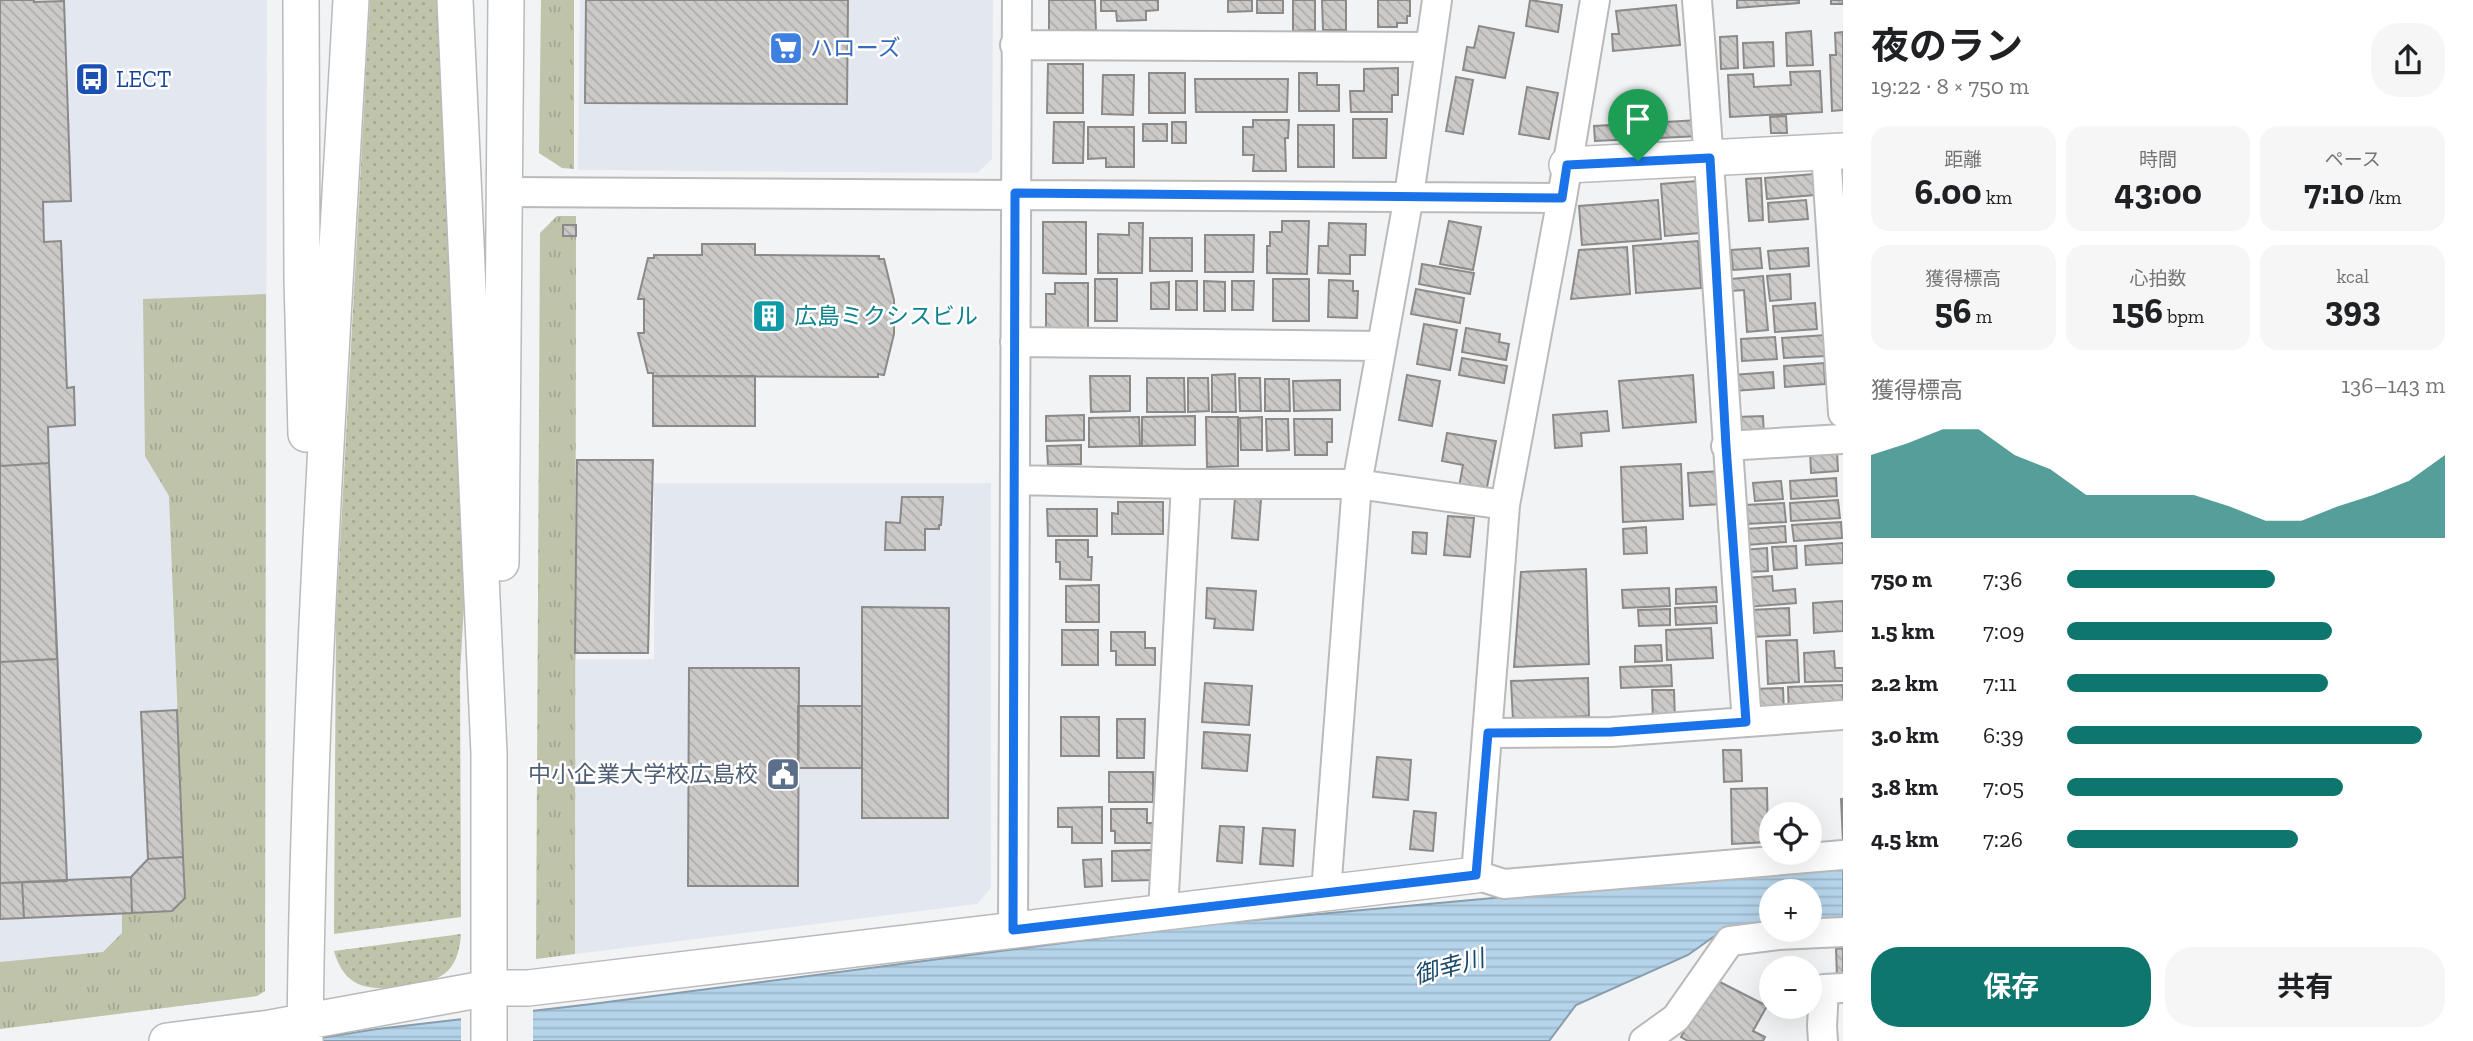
<!DOCTYPE html>
<html lang="ja">
<head>
<meta charset="utf-8">
<style>
  body { margin:0; font-family:"Zilla Slab","Noto Sans JP",serif; background:#f6f6f6; color:#202124; height:100vh; display:flex; flex-direction:column; font-size:26px; white-space:nowrap }
  * { box-sizing:border-box; margin:0 }
  p { font-size:23px; color:#757577 }
  .icon { flex:none; width:38px; height:38px; fill:none; stroke:currentColor; stroke-width:2; stroke-linecap:round; stroke-linejoin:round }
  .map { position:relative; flex:1; overflow:hidden }
  .drawer { display:flex; flex-direction:column; background:#fff; width:630px }
  .drawer>* { flex:none }
  .fabs { position:absolute; left:1759px; top:802px; display:grid; gap:14px }
  .fabs a { display:grid; place-items:center; width:63px; height:63px; border-radius:50%; background:#fff; box-shadow:0 7px 28px #0002; font-size:35px }
  .pin { position:absolute; display:grid; place-items:center; width:60px; height:60px; color:#fff; margin:-72px -30px; border-radius:50% 50% 50% 0; rotate:-45deg; box-shadow:0 0 7px #0007 }
  .pin .icon { rotate:45deg }
  .round { display:grid; place-items:center; flex:none; width:74px; height:74px; border-radius:28px; background:#f6f6f6 }
  .headline { display:flex; align-items:center; justify-content:space-between; height:119px; padding:0 28px }
  h1 { font-size:38px; font-weight:700; line-height:52px }
  .stats { display:grid; grid-template-columns:repeat(3,1fr); gap:10px; height:119px; padding:7px 28px }
  .stats div { display:grid; align-content:center; border-radius:18px; background:#f6f6f6; text-align:center }
  .stats b { font-size:35px; font-weight:700 }
  .stats small { font-size:19px; font-weight:400 }
  .stats p { font-size:19px }
  .chart { height:196px; padding:14px 28px }
  .chart p { display:flex; justify-content:space-between }
  .chart svg { width:100%; height:126px; margin-top:7px; fill:#0f766e; opacity:.7 }
  .button { display:flex; gap:14px; margin-top:auto; padding:14px 28px }
  .button a { flex:1; height:80px; border-radius:28px; background:#0f766e; color:#fff; font-size:28px; font-weight:700; line-height:80px; text-align:center }
  .button a+a { background:#f6f6f6; color:#202124 }
  ul { padding:0 28px; list-style:none; font-size:23px }
  li { display:grid; grid-template-columns:112px 84px 1fr; align-items:center; height:52px }
  li i { height:18px; border-radius:9px; background:#0f766e }
  main { display:flex; flex:1; min-height:0 }
  .map>svg:first-child { display:block }
  .built { fill:#e3e7ef }
  .grass { fill:url(#grass-dots) }
  .park { fill:url(#park-tufts) }
  .water { fill:url(#water-rules); stroke:#889dad; stroke-width:2 }
  .pier { fill:#f2f3f4 }
  .building { fill:url(#building-back-hatch); stroke:#8b8a89; stroke-width:2 }
  .lines { fill:none; stroke-linecap:round; stroke-linejoin:round }
  .minor-casing { stroke:#bababb; stroke-width:32 }
  .tertiary-casing { stroke:#bababb; stroke-width:38 }
  .minor { stroke:#fff; stroke-width:28 }
  .tertiary { stroke:#fff; stroke-width:35 }
  .route-casing { stroke:#fff; stroke-width:14 }
  .route { stroke:#1a73e8; stroke-width:9 }
  .labels { text-anchor:middle; stroke-width:5; stroke-linejoin:round; paint-order:stroke }
  .shop-label { font-size:23px; fill:#366cbe; stroke:#fff; text-anchor:start }
  .transit-label { font-size:23px; fill:#164399; stroke:#fff; text-anchor:start }
  .culture-label { font-size:23px; fill:#0d838f; stroke:#fff; text-anchor:start }
  .service-label { font-size:23px; fill:#4e5e75; stroke:#fff; text-anchor:end }
  .water-label { font-size:24px; font-style:italic; fill:#194a6a; stroke:#fff }
</style>
</head>
<body>
<main>
<div class="map">
<svg width="1843" height="1041" viewBox="0 0 1843 1041">
  <defs>
    <pattern id="grass-dots" width="8" height="8" patternUnits="userSpaceOnUse" patternTransform="scale(1.75)"><rect width="8" height="8" fill="#bec3a9"/><path d="M2 2h.1M6 6h.1" fill="none" stroke="#a3a791" stroke-width="1.8" stroke-linecap="round"/></pattern>
    <pattern id="park-tufts" width="24" height="20" patternUnits="userSpaceOnUse" patternTransform="scale(1.75)"><rect width="24" height="20" fill="#bec3a9"/><path d="M3 7l-1-3M5 7V3M7 7l1-3M15 17l-1-3M17 17v-4M19 17l1-3" fill="none" stroke="#a3a791"/></pattern>
    <pattern id="water-rules" width="6" height="5" patternUnits="userSpaceOnUse" patternTransform="scale(1.75)"><rect width="6" height="5" fill="#b5d3e9"/><path d="M0 2.5h6" fill="none" stroke="#9bb5c8"/></pattern>
    <pattern id="building-back-hatch" width="6" height="6" patternUnits="userSpaceOnUse" patternTransform="scale(1.75)"><rect width="6" height="6" fill="#cbcac9"/><path d="M-1 5l2 2M0 0l6 6M5-1l2 2" fill="none" stroke="#aeadac"/></pattern>
  </defs>
  <rect width="100%" height="100%" fill="#f2f3f4"/>
  <!-- built -->
  <path class="built" d="M0,0H267L265,991L257,996L0,1029Z
    M580,0H993L992,159L977,173L578,170Z
    M654,483H991V888L977,904L575,954L576,659H654Z"/>
  <!-- grass -->
  <path class="grass" d="M370,0H438L467,556L460,673L461,917L334,934L336,620Z
    M461,934C458,974 440,982 403,986C369,991 345,989 334,951Z"/>
  <!-- park -->
  <path class="park" d="M541,0H574V169L562,168L539,153Z
    M557,216H576L575,954L536,959L540,233Z
    M266,294L265,991L257,996L0,1029V962L103,952L122,933V914L172,911L185,898L169,496L145,456L143,299Z"/>
  <!-- water -->
  <path class="water" d="M1843,866V918L1810,920V891H1771V926L1719,933L1688,955L1576,1005L1549,1041H301L377,1029L592,1004L1210,924Z"/>
  <!-- pier -->
  <path class="pier" d="M533,1009V1041H461V1017Z"/>
  <!-- building -->
  <path class="building" d="M0,0H34V2L64,1L71,201L43,202L44,242L61,241L67,388L74,387L75,425L48,427L49,463L0,466Z
    M586,0H848L847,104L585,103Z
    M1049,0H1095L1096,30L1049,31Z
    M1101,0H1158V10L1146,11V20L1117,21L1116,11H1101Z
    M1228,0H1252V11L1228,12Z
    M1257,0H1283V13H1257Z
    M1293,0H1315V30L1293,31Z
    M1322,0H1346V30H1323Z
    M1378,0H1410V16H1407V23H1397V27H1378Z
    M1530,0L1562,5L1558,32L1526,26Z
    M1737,0H1799V3L1737,8Z
    M1831,0H1843V4H1831Z
    M1676,5L1680,45L1613,51L1612,34H1619L1616,11Z
    M1479,26L1514,33L1505,78L1463,70L1467,47L1474,48Z
    M1811,31L1813,65L1787,66L1786,33Z
    M1843,32V110L1832,111L1830,55H1836L1835,33Z
    M1737,36L1738,68L1721,69L1720,37Z
    M1773,42L1774,66L1744,68L1743,43Z
    M1048,64H1083V113H1047Z
    M1398,68V95H1392V112H1351L1350,91H1364V69Z
    M1820,71L1822,112L1730,117L1728,75L1753,74L1754,87L1791,85L1790,72Z
    M1149,73H1185V113H1149Z
    M1299,73H1317V85H1339V111H1299Z
    M1103,75H1134L1133,115L1102,114Z
    M1456,77L1473,80L1463,134L1446,131Z
    M1195,79H1288L1287,112H1196Z
    M1527,87L1558,93L1549,139L1519,134Z
    M1786,116L1787,133H1771L1770,117Z
    M1353,119H1387L1386,158H1353Z
    M1253,120H1289L1288,138H1285L1286,171H1253L1254,155H1243V127H1253Z
    M1699,120L1700,136L1595,141L1594,126Z
    M1054,122H1084L1083,163H1053Z
    M1172,122H1186V143H1172Z
    M1143,124H1167V141H1143Z
    M1298,125H1334V167H1298Z
    M1088,127H1134V167H1106V158L1088,159Z
    M1814,174L1815,195L1767,199L1765,178Z
    M1761,178L1763,220L1749,221L1746,179Z
    M1697,181L1700,233L1665,236L1661,184Z
    M1658,200L1661,239L1582,245L1579,206Z
    M1806,200L1808,219L1769,222L1768,203Z
    M1282,221H1309L1307,274L1267,273V246H1270V232H1282Z
    M1449,221L1481,227L1473,270L1440,264Z
    M1043,222H1086V274L1043,273Z
    M1129,223H1143L1142,273H1098V234L1129,235Z
    M1329,223L1366,224L1365,255H1350V274L1318,273L1319,246H1328Z
    M563,225H576V236H563Z
    M1205,235H1254L1253,272H1205Z
    M1150,238H1192V271H1150Z
    M1698,241L1701,288L1636,293L1633,246Z
    M702,244H755V255L879,256V259H884L894,300V334L884,375L878,374V377L653,376V373H648L638,333H644V299H638L648,258H654V255H702Z
    M1627,247L1630,294L1571,299L1579,250Z
    M1760,248L1762,268L1733,270L1731,250Z
    M1808,248L1809,266L1770,269L1768,251Z
    M1422,264L1474,273L1470,294L1419,284Z
    M1790,274L1791,299L1770,301L1767,276Z
    M1763,276L1768,330L1747,332L1744,290L1731,291V279Z
    M1095,279H1117V321H1095Z
    M1273,279H1309V321H1273Z
    M1329,280L1353,281V291H1358L1357,318L1328,317Z
    M1176,281H1197V310H1176Z
    M1204,281L1225,282V311H1204Z
    M1232,281H1254L1253,310H1232Z
    M1169,282V309H1151V283Z
    M1055,283H1088V328H1046V294H1055Z
    M1416,289L1464,298L1460,323L1411,314Z
    M1815,303L1817,329L1775,332L1773,306Z
    M1424,324L1457,330L1450,370L1417,364Z
    M1466,328L1500,334L1499,342L1509,344L1506,360L1462,352Z
    M1826,335V356L1784,358L1782,338Z
    M1775,337L1777,359L1742,361L1741,339Z
    M1462,358L1507,366L1504,383L1459,375Z
    M1824,363L1825,384L1785,387L1784,366Z
    M1773,372L1774,388L1734,391L1732,375Z
    M1235,374L1236,412H1212V375Z
    M1407,375L1440,381L1432,426L1399,420Z
    M1693,375L1696,422L1623,428L1619,381Z
    M653,376H755V426H653Z
    M1090,376H1130V411L1091,412Z
    M1147,378H1184L1185,412H1147Z
    M1188,378H1208L1209,411L1188,412Z
    M1239,378H1260L1261,411H1240Z
    M1265,379H1289L1290,411H1265Z
    M1340,380V410L1294,411L1293,381Z
    M1607,411L1609,431L1581,433L1582,446L1555,448L1553,415Z
    M1084,415V440L1046,441V416Z
    M1195,416V445L1142,446V417Z
    M1763,416L1764,436L1738,438L1737,417Z
    M1139,417L1140,446L1089,447V418Z
    M1206,417H1238V466L1207,467Z
    M1262,417V450H1241L1240,418Z
    M1266,419H1288L1289,450L1267,451Z
    M1294,419H1332V442H1327V455H1295Z
    M1447,433L1496,441L1486,492L1459,487L1463,465L1442,461Z
    M1081,445V464L1048,465L1047,446Z
    M1837,450L1838,471L1811,473L1810,451Z
    M577,460H653L648,653H575Z
    M49,463L67,881L0,883V466Z
    M49,463L57,659L0,662V466Z
    M1681,464L1683,519L1623,522L1621,467Z
    M1720,471L1721,504L1690,506L1688,473Z
    M1836,478L1837,496L1791,499L1790,481Z
    M1781,481L1783,499L1755,501L1753,483Z
    M902,497H943L941,525H939V529H925V550H885L886,522L900,523Z
    M1235,497L1261,499L1258,540L1232,538Z
    M1838,500L1840,518L1791,521L1790,503Z
    M1118,502H1163V534H1112V513L1118,514Z
    M1784,503L1786,522L1746,524L1745,505Z
    M1047,509H1097V536H1048Z
    M1448,516L1474,518L1470,557L1444,555Z
    M1841,522L1842,538L1794,541L1792,525Z
    M1785,526L1786,542L1747,545L1746,529Z
    M1646,527L1647,553L1624,554L1623,529Z
    M1413,532L1427,533L1426,554L1412,553Z
    M1056,540H1088V557H1092L1091,580L1060,579V562H1056Z
    M1843,543V563L1806,565L1805,546Z
    M1796,546L1797,568L1774,570L1772,547Z
    M1767,548L1768,571L1744,572L1743,550Z
    M1586,569L1589,664L1514,667L1521,572Z
    M1772,576L1773,591L1795,589L1796,603L1747,607L1745,578Z
    M1099,585V622H1066V586Z
    M1716,587L1717,602L1676,604V589Z
    M1207,588L1256,591L1253,630L1214,628L1215,619L1206,618Z
    M1669,588L1670,606L1623,608L1622,590Z
    M1843,601V631L1814,633L1813,603Z
    M1716,606L1717,623L1676,625L1675,608Z
    M862,607L949,608L948,818H862Z
    M1789,608L1790,635L1752,637L1751,610Z
    M1670,609V625L1639,626L1638,610Z
    M1711,628L1713,658L1667,660L1666,630Z
    M1062,630H1098V665H1062Z
    M1111,632H1145V648H1155V665H1116V651H1111Z
    M1797,640L1799,682L1768,684L1766,641Z
    M1661,645L1662,661L1635,662V646Z
    M1834,651L1835,668H1843V681L1805,682L1804,653Z
    M1671,665L1672,686L1621,688L1620,667Z
    M689,668H799L798,886H688Z
    M1588,678L1589,716L1513,720L1511,681Z
    M1205,683L1252,686L1249,725L1202,722Z
    M1843,685V712L1789,714L1788,687Z
    M1783,688L1784,713L1755,714L1754,689Z
    M1652,690H1674L1675,720L1653,721Z
    M798,706H862V768H798Z
    M177,710L183,857L148,859L141,712Z
    M1061,717H1099V756H1061Z
    M1117,719H1145L1144,758H1117Z
    M1204,732L1250,735L1247,771L1202,768Z
    M1723,750H1741L1742,781L1724,782Z
    M1377,757L1411,760L1408,800L1373,797Z
    M1109,772H1153V802H1109Z
    M1767,788L1768,842L1732,844L1731,789Z
    M1841,799H1843V842Z
    M1102,807V843H1072V827H1058V808Z
    M1111,809H1147V823H1155L1154,843H1115V831H1111Z
    M1414,811L1436,813L1433,851L1410,849Z
    M1220,826L1244,827L1242,863L1217,861Z
    M1263,828L1295,830L1293,866L1260,864Z
    M1152,850L1154,880L1112,881V851Z
    M183,857L185,898L172,911L132,913L131,877L148,859Z
    M1101,859L1102,886L1085,887L1083,860Z
    M131,877L132,913L24,918L22,882Z
    M22,882L24,918L0,919V883Z
    M1843,948V977H1837L1836,949Z
    M1712,978L1767,1006L1753,1031L1765,1037L1763,1041H1688L1681,1037Z"/>
  <g class="lines">
    <!-- minor casing -->
    <g class="minor-casing">
      <path id="minor" d="M1595,0L1562,198L1505,505L1476,875L1504,884L1843,855
        M1697,0C1716,240 1729,481 1747,722L1843,715
        M1015,45L1430,47
        M1826,152L1843,413
        M505,192L1562,198
        M1015,342L1380,346
        M1726,446L1843,439
        M1015,480L1186,484H1357L1505,505
        M1487,733L1611,732L1747,722
        M1326,892L1357,484L1409,196L1437,0
        M1163,912L1186,484
        M1013,930L1017,0
        M1644,1041L1676,1018L1730,941L1778,935L1843,932
        M1823,1041L1822,1026L1824,989L1843,988"/>
    </g>
    <!-- tertiary casing -->
    <g class="tertiary-casing">
      <path id="tertiary" d="M301,0L302,279L306,434
        M455,0L489,753V1041
        M1567,165L1843,151
        M501,563L506,0
        M167,1041L270,1028L489,988H528L1476,875
        M305,1041C308,694 332,347 351,0"/>
    </g>
    <!-- minor -->
    <use href="#minor" class="minor"/>
    <!-- tertiary -->
    <use href="#tertiary" class="tertiary"/>
  </g>
  <g class="lines">
    <!-- route casing -->
    <g class="route-casing">
      <path id="route" d="M1710,158L1726,446L1746,722L1611,732L1488,733L1476,875L1013,930L1015,193L1562,198L1567,165Z"/>
    </g>
    <!-- route -->
    <use href="#route" class="route"/>
  </g>
  <!-- icons -->
  <defs>
    <g id="supermarket-square" transform="scale(1.75)"><rect x="-9" y="-9" width="18" height="18" rx="4" fill="#3f7fe0" stroke="#fff"/><path d="M-6-5.5h2.5l.6 2H6L4.5 2H-2.5L-4.4-4H-6ZM-1.5 3.2a1.3 1.3 0 1 0 .1 0ZM3 3.2a1.3 1.3 0 1 0 .1 0Z" fill="#fff"/></g>
    <g id="bus-square" transform="scale(1.75)"><rect x="-9" y="-9" width="18" height="18" rx="4" fill="#1a4fb4" stroke="#fff"/><path d="M-5-6H5V4H4V6H2V4H-2V6H-4V4H-5ZM-3.5-4V0h7V-4ZM-3.5 1.2v1.5H-2V1.2ZM2 1.2v1.5H3.5V1.2Z" fill="#fff"/></g>
    <g id="building-square" transform="scale(1.75)"><rect x="-9" y="-9" width="18" height="18" rx="4" fill="#0f9aa8" stroke="#fff"/><path d="M-4-6H4V6H1V3H-1V6H-4ZM-2.5-4.3h1.7v1.8h-1.7ZM.8-4.3h1.7v1.8H.8ZM-2.5-1h1.7V.8h-1.7ZM.8-1h1.7V.8H.8Z" fill="#fff"/></g>
    <g id="civic-square" transform="scale(1.75)"><rect x="-9" y="-9" width="18" height="18" rx="4" fill="#5c6f8a" stroke="#fff"/><path d="M-.6-6.5H3V-4.5H.6V-3L4-1V1h2V6H-6V1h2V-1L-.6-3ZM-1.2 2.5V6h2.4V2.5Z" fill="#fff"/></g>
  </defs>
  <g fill-rule="evenodd">
    <use href="#supermarket-square" x="786" y="48"/>
    <use href="#bus-square" x="92" y="79"/>
    <use href="#building-square" x="769" y="316"/>
    <use href="#civic-square" x="783" y="774"/>
  </g>
  <g class="labels">
    <!-- shop labels -->
    <g class="shop-label">
      <text x="810" y="56">ハローズ</text>
    </g>
    <!-- transit labels -->
    <g class="transit-label">
      <text x="116" y="87">LECT</text>
    </g>
    <!-- culture labels -->
    <g class="culture-label">
      <text x="794" y="324">広島ミクシスビル</text>
    </g>
    <!-- service labels -->
    <g class="service-label">
      <text x="758" y="782">中小企業大学校広島校</text>
    </g>
    <!-- water labels -->
    <g class="water-label">
      <text transform="translate(1449 967) rotate(-15)" y="8">御幸川</text>
    </g>
  </g>
</svg>
<div class="fabs">
<a><svg class="icon" aria-label="locate" viewBox="0 0 24 24"><circle cx="12" cy="12" r="6"/><path d="M12 2v4M12 18v4M2 12h4M18 12h4"/></svg></a>
<a>+</a>
<a>−</a>
</div>
<div class="pin" style="left:1638px;top:161px;background:#1e9e55"><svg class="icon" aria-label="arrive" viewBox="0 0 24 24"><path d="M6 21V4h12l-3 4 3 4H6"/></svg></div>
</div>
<section class="drawer">
<div class="headline"><div><h1>夜のラン</h1><p>19:22 · 8 × 750 m</p></div><a class="round"><svg class="icon" aria-label="share" viewBox="0 0 24 24"><path d="M12 15V3M7 8l5-5 5 5M5 13v7h14v-7"/></svg></a></div>
<div class="stats">
<div><p>距離</p><b>6.00<small> km</small></b></div>
<div><p>時間</p><b>43:00</b></div>
<div><p>ペース</p><b>7:10<small> /km</small></b></div>
</div>
<div class="stats">
<div><p>獲得標高</p><b>56<small> m</small></b></div>
<div><p>心拍数</p><b>156<small> bpm</small></b></div>
<div><p>kcal</p><b>393</b></div>
</div>
<div class="chart"><p><span>獲得標高</span>136–143 m</p>
<svg viewBox="0 0 160 44" preserveAspectRatio="none"><path d="M0 44V15L10 11L20 6L30 6L40 15L50 20L60 29L70 29L80 29L90 29L100 33L110 38L120 38L130 33L140 29L150 24L160 15V44z"/></svg>
</div>
<ul>
<li><b>750 m</b>7:36<i style="width:55%"></i></li>
<li><b>1.5 km</b>7:09<i style="width:70%"></i></li>
<li><b>2.2 km</b>7:11<i style="width:69%"></i></li>
<li><b>3.0 km</b>6:39<i style="width:94%"></i></li>
<li><b>3.8 km</b>7:05<i style="width:73%"></i></li>
<li><b>4.5 km</b>7:26<i style="width:61%"></i></li>
</ul>
<div class="button"><a>保存</a><a>共有</a></div>
</section>
</main>
</body>
</html>
